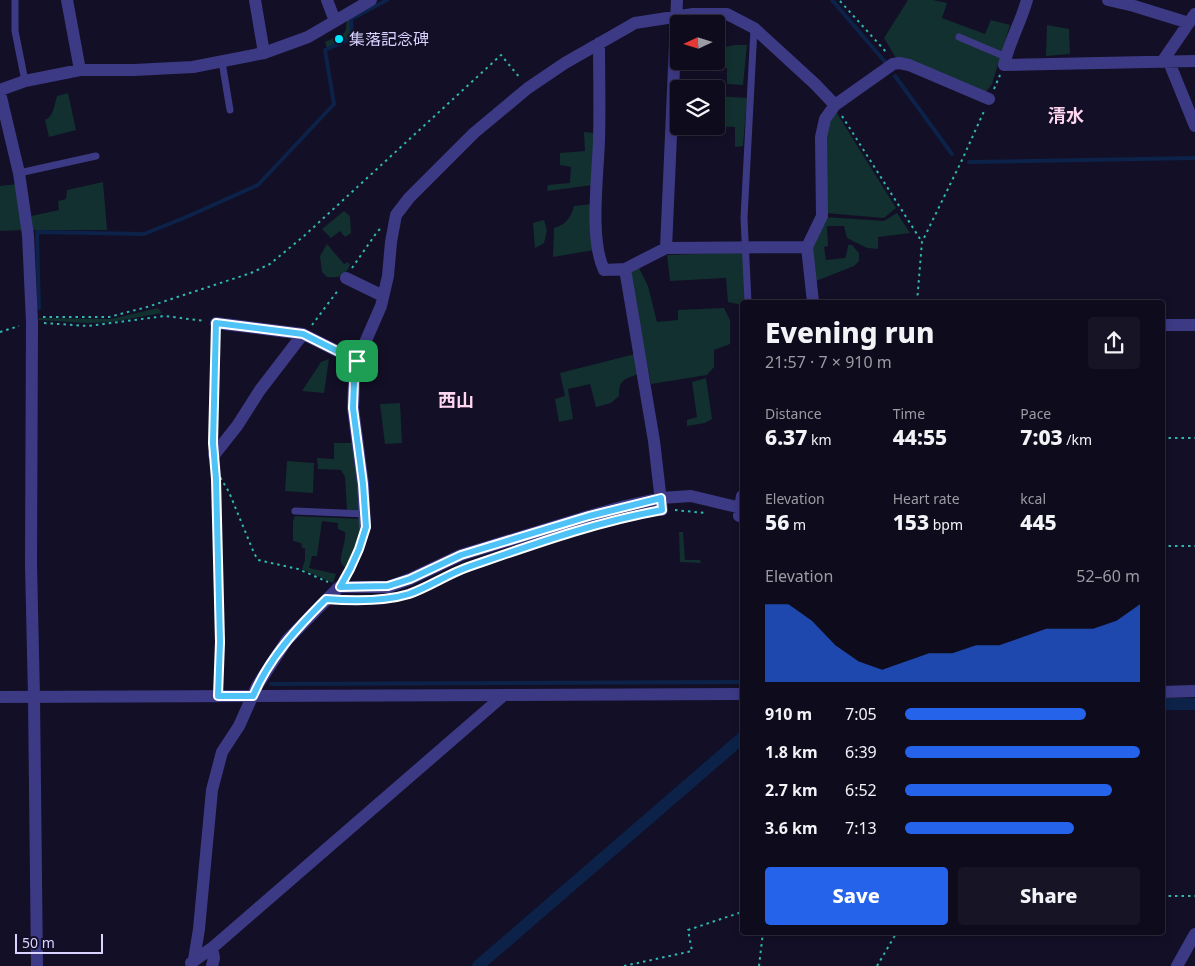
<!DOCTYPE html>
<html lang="en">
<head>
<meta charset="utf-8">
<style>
  body { margin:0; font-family:"Noto Sans","Noto Sans JP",sans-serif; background:#171425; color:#f1f3f6; height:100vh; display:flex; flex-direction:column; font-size:19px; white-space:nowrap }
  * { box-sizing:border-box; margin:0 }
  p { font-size:16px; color:#9b9ba3 }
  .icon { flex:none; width:28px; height:28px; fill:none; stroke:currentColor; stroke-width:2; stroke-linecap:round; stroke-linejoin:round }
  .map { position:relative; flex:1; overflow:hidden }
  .details { position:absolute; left:740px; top:300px; width:425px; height:635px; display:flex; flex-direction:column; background:#0e0b1c; border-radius:5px; box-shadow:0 2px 8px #0003,0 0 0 1px #2e2b3b }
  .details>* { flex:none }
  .needle { width:32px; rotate:266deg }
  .fabs { position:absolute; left:670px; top:15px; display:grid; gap:10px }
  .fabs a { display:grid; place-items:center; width:55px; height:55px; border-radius:5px; background:#0e0b1c; box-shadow:0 2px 8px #0003,0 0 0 1px #2e2b3b; font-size:25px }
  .scale { position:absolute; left:15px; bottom:12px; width:88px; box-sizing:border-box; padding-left:5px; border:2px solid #d9d4ff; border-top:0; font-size:14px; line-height:18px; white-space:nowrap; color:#d9d4ff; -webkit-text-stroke:4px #130f26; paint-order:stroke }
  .pin { position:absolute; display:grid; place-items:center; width:42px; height:42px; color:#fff; margin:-21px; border-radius:10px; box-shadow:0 2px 8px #0006 }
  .round { display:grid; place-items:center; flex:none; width:52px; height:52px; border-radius:5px; background:#171425 }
  .headline { display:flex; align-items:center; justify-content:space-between; height:85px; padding:0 25px }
  h1 { font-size:28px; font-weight:800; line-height:38px }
  .figures { display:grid; grid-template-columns:repeat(3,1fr); gap:8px; height:85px; padding:5px 25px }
  .figures div { display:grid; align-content:center }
  .figures b { font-size:21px; font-weight:800 }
  .figures small { font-size:14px; font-weight:400 }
  .figures p { font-size:14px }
  .chart { height:140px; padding:10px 25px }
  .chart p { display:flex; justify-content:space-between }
  .chart svg { width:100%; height:90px; margin-top:5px; fill:#2563eb; opacity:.7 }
  .button { display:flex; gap:10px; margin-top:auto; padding:10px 25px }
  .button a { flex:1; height:58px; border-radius:5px; background:#2563eb; color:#fff; font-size:20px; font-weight:800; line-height:58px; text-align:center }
  .button a+a { background:#171425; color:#f1f3f6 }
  ul { padding:0 25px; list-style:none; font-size:16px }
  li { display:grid; grid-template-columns:80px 60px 1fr; align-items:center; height:38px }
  li i { height:12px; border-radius:6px; background:#2563eb }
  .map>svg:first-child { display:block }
  .green { fill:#12302f }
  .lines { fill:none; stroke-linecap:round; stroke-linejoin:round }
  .stream { stroke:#0c2248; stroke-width:4 }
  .canal { stroke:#0c2248; stroke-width:12 }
  .path { stroke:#2fb8b0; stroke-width:2; stroke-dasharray:2.5 4; stroke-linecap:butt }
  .service { stroke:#3d3a85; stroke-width:7 }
  .minor { stroke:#3d3a85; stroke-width:12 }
  .tertiary { stroke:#3d3a85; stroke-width:12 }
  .route-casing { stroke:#fff; stroke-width:10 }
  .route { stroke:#4fc3f7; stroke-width:6 }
  .poi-dot { fill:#00e5ff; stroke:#130f26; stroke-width:2 }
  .labels { text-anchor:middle; stroke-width:4; stroke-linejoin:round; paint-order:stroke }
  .poi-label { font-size:16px; fill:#d9d4ff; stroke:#130f26; text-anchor:start }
  .neighbourhood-label { font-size:18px; font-weight:bold; fill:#ffd6f0; stroke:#130f26 }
</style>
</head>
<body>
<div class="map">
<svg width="1195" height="966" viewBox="0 0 1195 966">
  <rect width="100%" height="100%" fill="#130f26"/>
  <!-- green -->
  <path class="green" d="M908,0H933L947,3L942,18L985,34L991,20L1010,25L992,84L986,92L897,60L884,38Z
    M351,17L352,38L327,48L325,42L343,34L346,30L347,19Z
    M1047,25L1069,29L1070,54L1046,56Z
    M735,45H747L743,85L727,84V68L715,67L719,48Z
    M68,93L76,130L49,137L45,120C54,116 54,106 57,96Z
    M716,96L747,98L743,146L735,147V127L711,126H716Z
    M835,110L896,208L884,218L825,213L823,138Z
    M584,132L594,133L593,185L547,191L548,185L570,183L571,167L560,165V153L585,151Z
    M103,182L107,230H33L31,216L59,210L58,201L66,199L67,190Z
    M17,184L24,230L0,231V186Z
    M592,204L594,250L553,257L554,228C565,225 571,218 574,206Z
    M344,211L350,216L351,233L345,237L340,231L331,238L322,229Z
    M897,213L910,233L878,237V249L867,248L847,238L844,226H827L828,246L824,247L826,260L845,258L847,252L848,245H852L859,253V261L854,266L816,281L811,249L825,217L884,221Z
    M544,220L547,231L544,243L535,248L533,223Z
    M327,244L344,264L348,262L350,265C345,276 340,278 327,277L322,272L320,256Z
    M743,252L745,302H742V305L728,302L726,278L670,281L667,255Z
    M639,268L648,286L657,322L678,320V310L724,308L730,320V344L714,350V367L707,375L651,384L629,272Z
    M158,308L162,313L112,322L87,323L39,320V318L111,319Z
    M635,354L638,374C624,380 619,379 619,396L611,403L596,407L590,384L568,389L573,419L559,422L555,399L565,396L560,373Z
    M329,359L324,393L302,391L321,362Z
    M706,378L712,419L705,423L687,426V420L697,417L692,382Z
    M400,403L402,443L385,444L380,404Z
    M334,443H354L361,512L347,511L345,477L341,470L318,469L317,458L334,459Z
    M287,461L314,463L313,493L285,491Z
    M295,516L361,519C361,538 357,553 346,569L341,563C340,552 346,544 345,532L338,529V523L322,521L317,556H312L309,568L336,574L333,583L302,569L305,560V548H302L301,543L293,541V521Z
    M679,532H683L685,560H700L701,563L680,562Z"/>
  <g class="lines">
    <!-- stream -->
    <path class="stream" d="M832,0L886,63
      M895,76L952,154
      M969,162L1195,158
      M39,308L37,232L144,234L184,218L258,185L334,104L325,50L352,38L351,19L387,0
      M271,684L742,682"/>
    <!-- canal -->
    <path class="canal" d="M1162,704H1195
      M478,966L742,738"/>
    <!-- path -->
    <path class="path" d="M840,1L887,53
      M994,89L1000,75
      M842,116L922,242
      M352,268L377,232L382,227
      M917,302L922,242L962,160L985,109
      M43,317H109L147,307L251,273L270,264L304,236L501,55L520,78
      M44,323L88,326L165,316L205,321
      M312,325L339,289
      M0,332L19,326
      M214,434L216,334
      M1162,438H1195
      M215,466L219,642V684
      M217,472L229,492L254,553L258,560L298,569L328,582
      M675,510L705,513
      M1162,546H1195
      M347,575L359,549L362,538
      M405,595L414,591
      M1162,896H1195
      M624,966L692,951L688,930L742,912
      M759,966L763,932
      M877,966L897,932"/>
    <!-- service -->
    <path class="service" d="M15,0V31L25,81
      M959,37L1006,57
      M222,62L230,110
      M19,173L96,156
      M748,302L744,218L754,28
      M295,511L365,514"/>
    <!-- minor -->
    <path class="minor" d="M67,0L80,70
      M255,0L264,53
      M327,0L335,21
      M1027,0C1021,22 1009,42 1004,65L1195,61
      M1108,0L1134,6L1189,23
      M599,43C599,75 600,108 599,140C598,176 589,238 604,270L625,269L666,248L807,247
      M1162,62L1195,14
      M1169,62L1195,126
      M0,90L25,81L80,70H134L193,67L264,53L308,37L371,0
      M0,93L19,173L28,235L32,322L31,564L34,697L37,966
      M666,248L677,0
      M625,269L654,441L662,510
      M346,278L383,296
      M813,302L807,247L822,216L821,137L825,119L835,105L893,64L899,63L909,65L989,99
      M216,323L303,334L357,361
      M1162,325H1195
      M214,455L237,426L260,390L303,334
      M739,516L742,496
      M365,527L363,484L353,408L354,383L357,361L381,306L388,276L391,242L396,215L409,198L474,133L528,88L565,63L635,23L693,14H727L754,28L815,84L835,105
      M212,948L214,958L212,966
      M194,960L199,929L212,790L222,752L239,726L257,686L287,640L339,587H388L410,579L461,555L589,516L625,506L661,498L691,496L741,508
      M191,963L212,948L504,695"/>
    <!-- tertiary -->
    <path class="tertiary" d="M1162,692L1195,691
      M0,697L742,694
      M1177,966L1195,934"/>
  </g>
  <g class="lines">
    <!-- route casing -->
    <g class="route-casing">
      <path id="route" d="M216,323L303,334L357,361L354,383L353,408L363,484L366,527L359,549L350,569L340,587L388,586L410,579L461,555L589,516L661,498L662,510C595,522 532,545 468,567C448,574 429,587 409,594C383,602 352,601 326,599C297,628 269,658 253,696H218L220,642L216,479L213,443Z"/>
    </g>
    <!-- route -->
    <use href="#route" class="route"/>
  </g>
  <!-- markers -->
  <circle class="poi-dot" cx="339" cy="39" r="5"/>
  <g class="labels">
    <!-- poi labels -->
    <g class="poi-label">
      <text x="349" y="45">集落記念碑</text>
    </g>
    <!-- neighbourhood labels -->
    <g class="neighbourhood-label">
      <text x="1066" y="122">清水</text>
      <text x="456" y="407">西山</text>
    </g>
  </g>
</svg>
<div class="fabs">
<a><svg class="needle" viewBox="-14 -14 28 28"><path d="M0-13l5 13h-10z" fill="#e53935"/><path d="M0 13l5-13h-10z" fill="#9b9ba3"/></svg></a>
<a><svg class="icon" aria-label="layers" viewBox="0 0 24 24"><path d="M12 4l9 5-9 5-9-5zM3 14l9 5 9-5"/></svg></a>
</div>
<div class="scale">50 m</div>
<div class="pin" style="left:357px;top:361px;background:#1e9e55"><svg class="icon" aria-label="arrive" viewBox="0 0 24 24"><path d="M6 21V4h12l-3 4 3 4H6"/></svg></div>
<section class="details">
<div class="headline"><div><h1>Evening run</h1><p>21:57 · 7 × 910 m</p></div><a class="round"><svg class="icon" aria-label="share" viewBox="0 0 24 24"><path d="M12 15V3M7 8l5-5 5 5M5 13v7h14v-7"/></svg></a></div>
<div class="figures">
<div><p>Distance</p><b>6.37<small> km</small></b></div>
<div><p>Time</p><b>44:55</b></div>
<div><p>Pace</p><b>7:03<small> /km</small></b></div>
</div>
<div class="figures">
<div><p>Elevation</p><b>56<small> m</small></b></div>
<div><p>Heart rate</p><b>153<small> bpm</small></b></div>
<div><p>kcal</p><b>445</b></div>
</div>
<div class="chart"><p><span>Elevation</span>52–60 m</p>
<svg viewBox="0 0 160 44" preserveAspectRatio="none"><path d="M0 44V6L10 6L20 14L30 26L40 34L50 38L60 34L70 30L80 30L90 26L100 26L110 22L120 18L130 18L140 18L150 14L160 6V44z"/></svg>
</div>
<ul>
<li><b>910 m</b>7:05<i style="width:77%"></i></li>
<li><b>1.8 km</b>6:39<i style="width:100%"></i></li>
<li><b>2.7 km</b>6:52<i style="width:88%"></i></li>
<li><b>3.6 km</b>7:13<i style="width:72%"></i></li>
</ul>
<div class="button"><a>Save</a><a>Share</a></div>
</section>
</div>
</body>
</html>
